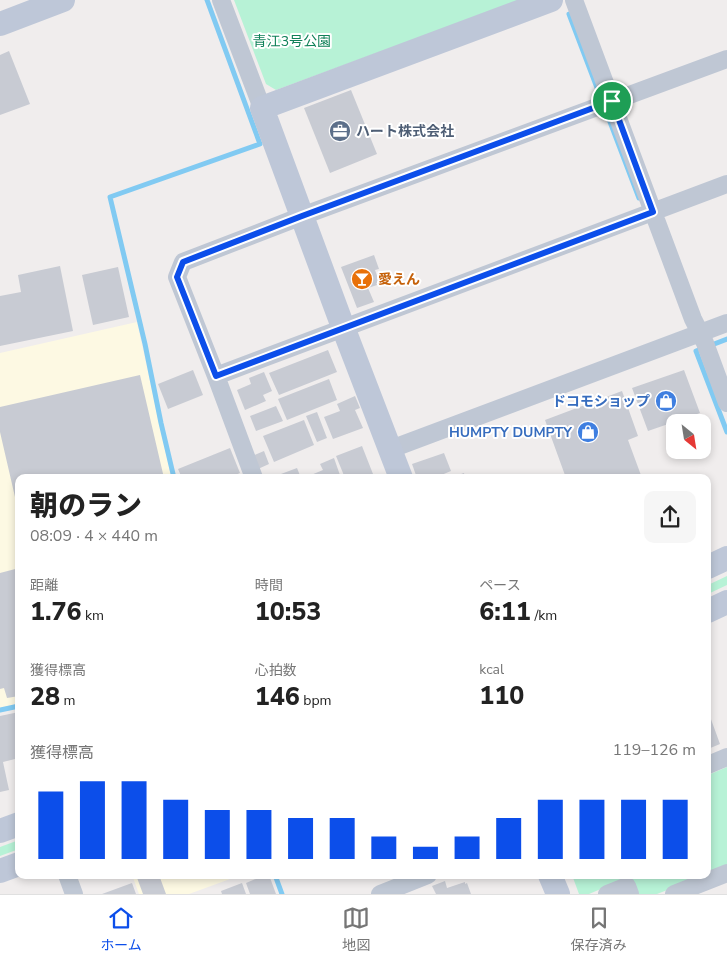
<!DOCTYPE html>
<html lang="ja">
<head>
<meta charset="utf-8">
<style>
  body { margin:0; font-family:"Nunito Sans","Noto Sans JP",sans-serif; background:#f6f6f6; color:#222; height:100vh; display:flex; flex-direction:column; font-size:19px; white-space:nowrap }
  * { box-sizing:border-box; margin:0 }
  p { font-size:16px; color:#767676 }
  .icon { flex:none; width:28px; height:28px; fill:none; stroke:currentColor; stroke-width:2; stroke-linecap:round; stroke-linejoin:round }
  .map { position:relative; flex:1; overflow:hidden }
  .side { position:absolute; left:15px; top:474px; width:696px; height:405px; display:flex; flex-direction:column; background:#fff; border-radius:10px; box-shadow:0 2px 8px #0003 }
  .side>* { flex:none }
  .needle { width:32px; rotate:150deg }
  .controls { position:absolute; left:666px; top:414px; display:grid; gap:10px }
  .controls a { display:grid; place-items:center; width:45px; height:45px; border-radius:10px; background:#fff; box-shadow:0 2px 8px #0003; font-size:25px }
  .pin { position:absolute; display:grid; place-items:center; width:42px; height:42px; color:#fff; margin:-21px; border:2px solid #fff; border-radius:50%; box-shadow:0 1px 5px #0007 }
  .round { display:grid; place-items:center; flex:none; width:52px; height:52px; border-radius:10px; background:#f6f6f6 }
  .head { display:flex; align-items:center; justify-content:space-between; height:85px; padding:0 15px }
  h1 { font-size:28px; font-weight:800; line-height:38px }
  .figures { display:grid; grid-template-columns:repeat(3,1fr); gap:8px; height:85px; padding:5px 15px }
  .figures div { display:grid; align-content:center }
  .figures b { font-size:25px; font-weight:800 }
  .figures small { font-size:14px; font-weight:400 }
  .figures p { font-size:14px }
  .chart { height:140px; padding:10px 15px }
  .chart p { display:flex; justify-content:space-between }
  .chart svg { width:100%; height:90px; margin-top:5px; stroke:#0c4eea; stroke-width:6 }
  .menu { display:flex; justify-content:space-around; align-items:center; height:70px; border-top:1px solid #e0e0e0; background:#fff; font-size:14px; color:#767676 }
  .menu a { display:grid; justify-items:center; gap:2px }
  .menu .active { color:#0c4eea }
  .map>svg:first-child { display:block }
  .commercial { fill:#fdf9e3 }
  .green { fill:#b7f2d6 }
  .lines { fill:none; stroke-linecap:round; stroke-linejoin:round }
  .stream { stroke:#81caf2; stroke-width:5 }
  .building { fill:#c8cbd3 }
  .street { stroke:#bfc7d4; stroke-width:18 }
  .secondary { stroke:#bec7d8; stroke-width:24 }
  .route-casing { stroke:#fff; stroke-width:10 }
  .route { stroke:#0c4eea; stroke-width:6 }
  .labels { text-anchor:middle; stroke-width:4; stroke-linejoin:round; paint-order:stroke }
  .park-label { font-size:14px; fill:#108159; stroke:#fff }
  .service-label { font-size:14px; font-weight:bold; fill:#4e5e75; stroke:#fff; text-anchor:start }
  .food-label { font-size:14px; font-weight:bold; fill:#c56008; stroke:#fff; text-anchor:start }
  .shop-label { font-size:14px; font-weight:bold; fill:#366cbe; stroke:#fff; text-anchor:end }
</style>
</head>
<body>
<div class="map">
<svg width="727" height="894" viewBox="0 0 727 894">
  <rect width="100%" height="100%" fill="#f0eded"/>
  <!-- commercial -->
  <path class="commercial" d="M137,322L171,477L19,478V703L0,708V353Z
    M132,875H241L189,894H139Z"/>
  <!-- green -->
  <path class="green" d="M234,0H521L276,90L266,84Z
    M727,576V585L708,594V585Z
    M727,767V867L708,874V775Z
    M19,840V849L0,856V847Z
    M572,875H706L657,894H636L629,877L589,894H579Z"/>
  <g class="lines">
    <!-- stream -->
    <path class="stream" d="M569,14L639,198
      M727,339L696,351L727,432
      M174,478L161,423L145,344L110,197L260,144L207,0
      M0,710L19,706
      M275,875L282,894"/>
  </g>
  <!-- building -->
  <path class="building" d="M9,51L30,104L0,115V55Z
    M351,90L377,154L330,173L304,108Z
    M374,255L379,269L375,270L380,284L368,288L374,302L357,308L341,267Z
    M60,266L73,331L0,346V296L21,292L18,275Z
    M118,267L129,317L93,325L82,275Z
    M328,350L337,372L279,395L269,373Z
    M193,370L203,395L168,409L158,384Z
    M684,370L700,413L648,431L632,388Z
    M264,372L272,391L263,395L266,401L245,410L237,390L251,384L249,378Z
    M140,375L164,478H19L18,510L0,432V407Z
    M329,379L337,400L287,420L278,399Z
    M622,391L638,436L628,440L642,478H566L545,420Z
    M355,396L360,408L355,410L363,428L333,439L324,417L340,411L337,404Z
    M276,406L283,421L256,431L250,416Z
    M317,412L327,438L317,442L306,416Z
    M304,420L314,445L274,462L263,436Z
    M362,446L373,474L365,478H345L336,456Z
    M230,448L240,473L228,478H182L178,469Z
    M264,451L269,464L258,469L252,456Z
    M444,453L451,471L434,478H417L412,464Z
    M334,458L341,478H312L311,475L323,470L320,464Z
    M297,468L301,478H273V477Z
    M464,473L465,478H453V477Z
    M19,568V696L7,698L4,688L0,689V573Z
    M708,711L720,744L708,749Z
    M19,712V758L3,762L9,790L0,792V716Z
    M136,875H159L166,894H143Z
    M265,875H269L276,894H250L246,883Z
    M445,881L447,888L465,882V884L467,883L471,894H436L432,886Z
    M132,883L136,894H102Z
    M242,883L246,894H222L221,891Z"/>
  <g class="lines">
    <!-- street -->
    <path class="street" d="M221,0L262,108
      M574,0L693,319L705,343L727,403
      M216,376L727,184
      M391,449L727,323
      M254,478L216,376L177,277L183,262L302,216L727,59
      M708,765L727,757
      M67,875L74,894
      M380,894L428,875
      M607,894L627,886L630,894
      M674,894L727,873"/>
    <!-- secondary -->
    <path class="secondary" d="M0,24L63,0
      M401,478L343,327L262,108L551,0
      M708,567L727,558
      M708,611L727,602
      M0,831L19,824
      M0,871L19,864
      M550,875L558,894"/>
  </g>
  <g class="lines">
    <!-- route casing -->
    <g class="route-casing">
      <path id="route" d="M612,101L653,212L216,376L177,277L183,262L302,216Z"/>
    </g>
    <!-- route -->
    <use href="#route" class="route"/>
  </g>
  <!-- icons -->
  <defs>
    <g id="office-disc" transform="scale(1.125)"><circle r="9.5" fill="#5c6f8a" stroke="#fff"/><path d="M-6-3h4V-5.5h4V-3h4V5H-6ZM-1-4.5V-3h2v-1.5ZM-6 0V1H6V0Z" fill="#fff"/></g>
    <g id="bar-disc" transform="scale(1.125)"><circle r="9.5" fill="#e8710a" stroke="#fff"/><path d="M-6-5H6L.8 .8V4.5H3.5V6h-7V4.5H-.8V.8Z" fill="#fff"/></g>
    <g id="shop-disc" transform="scale(1.125)"><circle r="9.5" fill="#3f7fe0" stroke="#fff"/><path d="M-5-2.5h2.3a2.7 3.5 0 0 1 5.4 0H5L5.5 6h-11ZM-1.5-2.5h3a1.5 2.3 0 0 0-3 0Z" fill="#fff"/></g>
  </defs>
  <g fill-rule="evenodd">
    <use href="#office-disc" x="340" y="131"/>
    <use href="#bar-disc" x="362" y="279"/>
    <use href="#shop-disc" x="666" y="401"/>
    <use href="#shop-disc" x="588" y="432"/>
  </g>
  <g class="labels">
    <!-- park labels -->
    <g class="park-label">
      <text x="292" y="46">青江3号公園</text>
    </g>
    <!-- service labels -->
    <g class="service-label">
      <text x="356" y="136">ハート株式会社</text>
    </g>
    <!-- food labels -->
    <g class="food-label">
      <text x="378" y="284">愛えん</text>
    </g>
    <!-- shop labels -->
    <g class="shop-label">
      <text x="650" y="406">ドコモショップ</text>
      <text x="572" y="437">HUMPTY DUMPTY</text>
    </g>
  </g>
</svg>
<div class="controls">
<a><svg class="needle" viewBox="-14 -14 28 28"><path d="M0-13l5 13h-10z" fill="#e53935"/><path d="M0 13l5-13h-10z" fill="#767676"/></svg></a>
</div>
<div class="pin" style="left:612px;top:101px;background:#1e9e55"><svg class="icon" aria-label="arrive" viewBox="0 0 24 24"><path d="M6 21V4h12l-3 4 3 4H6"/></svg></div>
<section class="side">
<div class="head"><div><h1>朝のラン</h1><p>08:09 · 4 × 440 m</p></div><a class="round"><svg class="icon" aria-label="share" viewBox="0 0 24 24"><path d="M12 15V3M7 8l5-5 5 5M5 13v7h14v-7"/></svg></a></div>
<div class="figures">
<div><p>距離</p><b>1.76<small> km</small></b></div>
<div><p>時間</p><b>10:53</b></div>
<div><p>ペース</p><b>6:11<small> /km</small></b></div>
</div>
<div class="figures">
<div><p>獲得標高</p><b>28<small> m</small></b></div>
<div><p>心拍数</p><b>146<small> bpm</small></b></div>
<div><p>kcal</p><b>110</b></div>
</div>
<div class="chart"><p><span>獲得標高</span>119–126 m</p>
<svg viewBox="0 0 160 44" preserveAspectRatio="none"><path d="M5 44V11M15 44V6M25 44V6M35 44V15M45 44V20M55 44V20M65 44V24M75 44V24M85 44V33M95 44V38M105 44V33M115 44V24M125 44V15M135 44V15M145 44V15M155 44V15"/></svg>
</div>
</section>
</div>
<nav class="menu">
<a class="active"><svg class="icon" aria-label="home" viewBox="0 0 24 24"><path d="M3 11l9-7 9 7M6 9v11h12V9"/></svg>ホーム</a>
<a><svg class="icon" aria-label="map" viewBox="0 0 24 24"><path d="M3 6l6-2 6 2 6-2v14l-6 2-6-2-6 2zM9 4v14M15 6v14"/></svg>地図</a>
<a><svg class="icon" aria-label="saved" viewBox="0 0 24 24"><path d="M7 4h10v16l-5-4-5 4z"/></svg>保存済み</a>
</nav>
</body>
</html>
